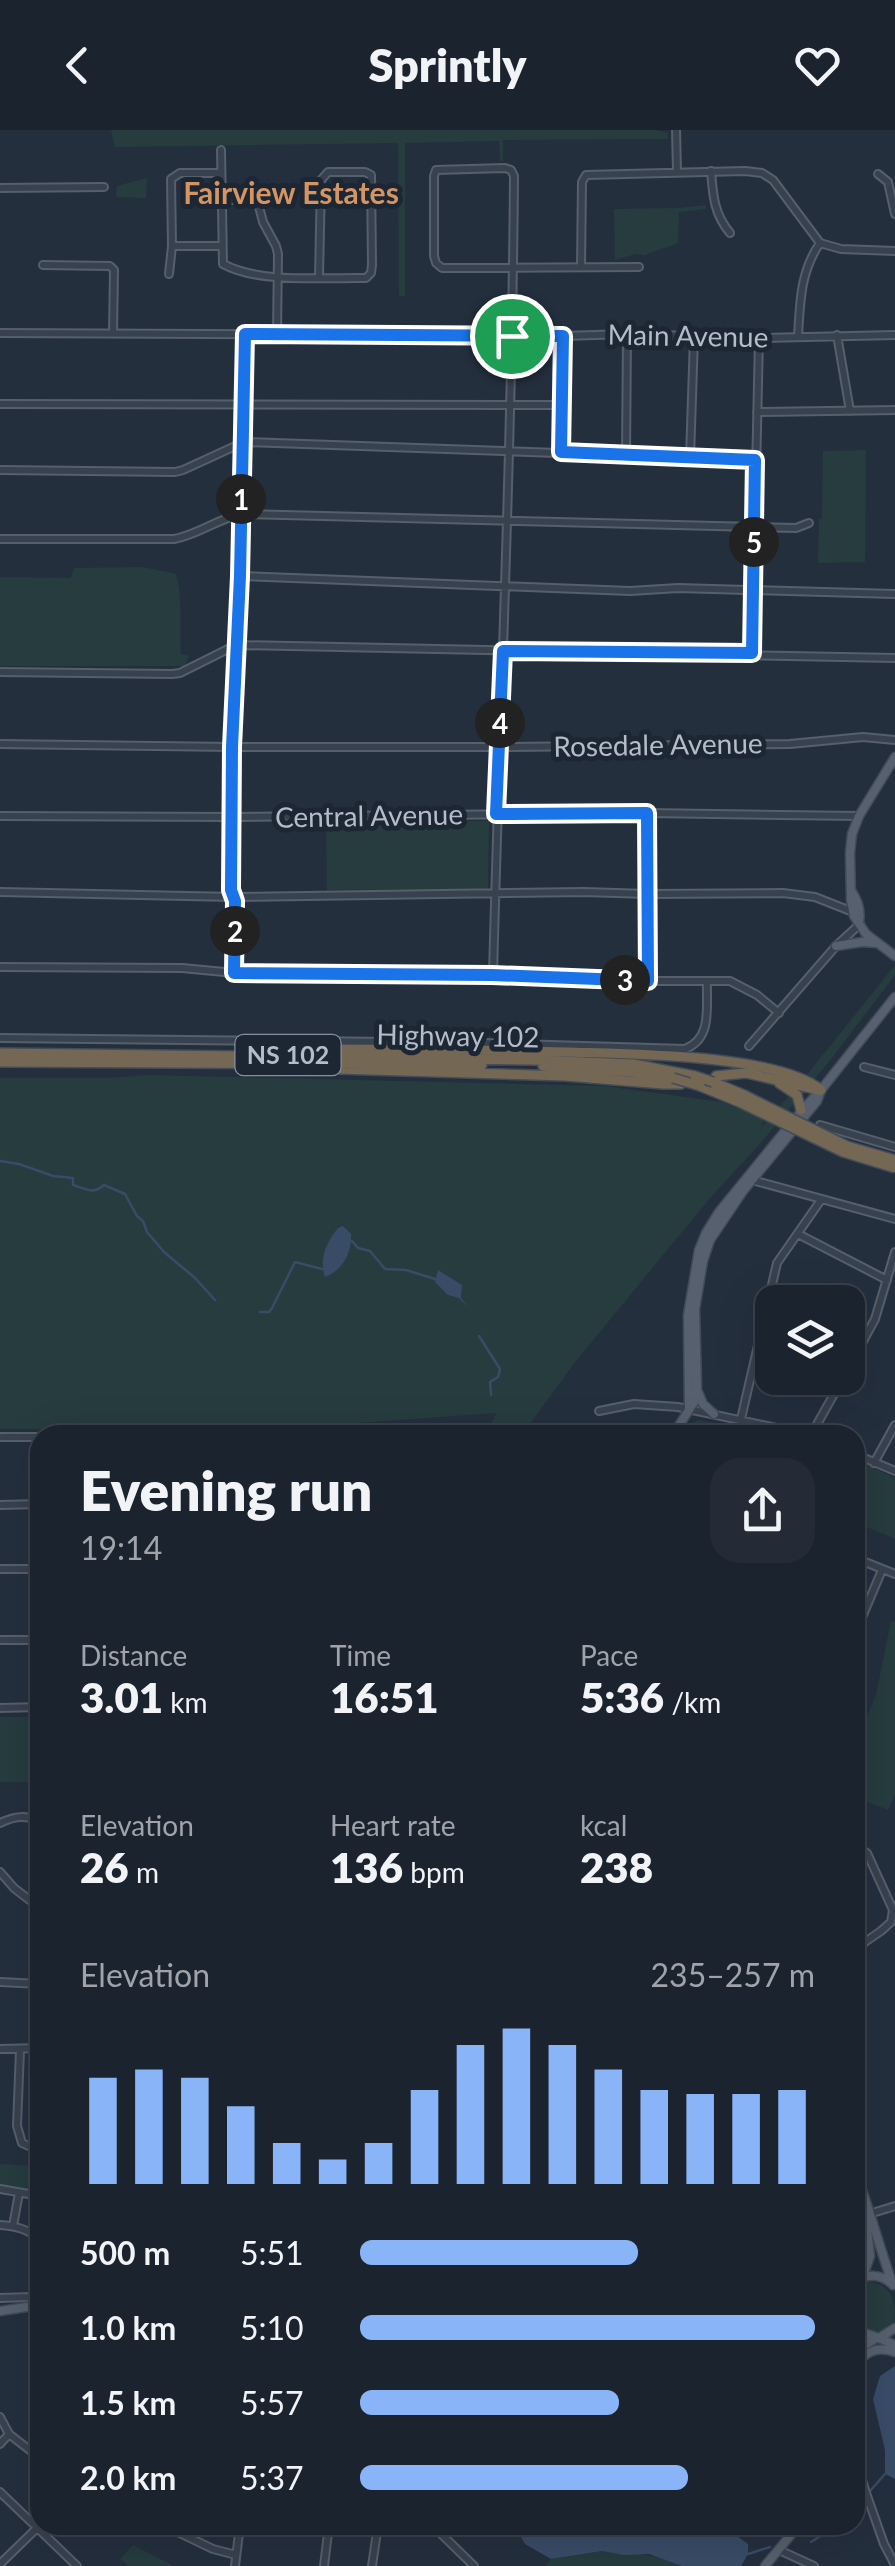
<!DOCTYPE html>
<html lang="en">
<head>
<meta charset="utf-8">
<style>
  body { margin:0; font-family:Lato,sans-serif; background:#242b36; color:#f1f3f6; height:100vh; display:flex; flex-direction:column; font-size:38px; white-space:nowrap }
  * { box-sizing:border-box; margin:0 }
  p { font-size:32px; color:#a0a4aa }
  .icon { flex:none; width:55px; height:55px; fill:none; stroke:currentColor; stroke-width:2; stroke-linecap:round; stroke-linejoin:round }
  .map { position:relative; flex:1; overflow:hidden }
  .panel { position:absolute; left:30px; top:1295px; width:835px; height:1110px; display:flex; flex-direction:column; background:#1b232e; border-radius:30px; box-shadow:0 10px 40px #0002,0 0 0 2px #39404a }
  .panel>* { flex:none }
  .tools { position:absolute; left:755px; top:1155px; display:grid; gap:20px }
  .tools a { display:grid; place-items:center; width:110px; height:110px; border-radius:20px; background:#1b232e; box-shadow:0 10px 40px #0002,0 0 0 2px #39404a; font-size:50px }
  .pin { position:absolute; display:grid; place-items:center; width:85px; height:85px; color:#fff; margin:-42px; border:5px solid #fff; border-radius:50%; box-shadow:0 2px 10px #0007 }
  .km { position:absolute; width:50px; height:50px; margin:-25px; border-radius:50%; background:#222; color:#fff; font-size:28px; line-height:50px; text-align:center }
  .round { display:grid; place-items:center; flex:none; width:105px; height:105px; border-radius:30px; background:#242b36 }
  .overview { display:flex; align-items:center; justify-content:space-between; height:170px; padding:0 50px }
  h1 { font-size:55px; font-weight:800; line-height:75px }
  .stats { display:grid; grid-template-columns:repeat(3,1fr); gap:15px; height:170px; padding:10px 50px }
  .stats div { display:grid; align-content:center }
  .stats b { font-size:42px; font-weight:800 }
  .stats small { font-size:28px; font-weight:400 }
  .stats p { font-size:28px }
  .chart { height:280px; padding:20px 50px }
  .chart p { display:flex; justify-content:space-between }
  .chart svg { width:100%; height:180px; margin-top:10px; stroke:#8ab4f8; stroke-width:6 }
  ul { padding:0 50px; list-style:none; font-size:32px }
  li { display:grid; grid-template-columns:160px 120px 1fr; align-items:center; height:75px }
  li i { height:25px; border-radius:12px; background:#8ab4f8 }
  header { display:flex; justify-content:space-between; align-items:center; height:130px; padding:0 50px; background:#1b232e; font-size:45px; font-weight:800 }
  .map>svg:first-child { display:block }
  .green { fill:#263c3f }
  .water { fill:#394c67 }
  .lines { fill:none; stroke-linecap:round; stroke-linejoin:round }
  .stream { stroke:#394c67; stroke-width:2.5 }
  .minor-casing { stroke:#565f6c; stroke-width:10 }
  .major-casing { stroke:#414a57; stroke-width:11 }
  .highway-casing { stroke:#434c59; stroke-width:12 }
  .minor { stroke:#38414e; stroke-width:6 }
  .major { stroke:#56606e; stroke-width:8 }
  .highway { stroke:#746855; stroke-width:9 }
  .highway-bridge-casing { stroke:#434c59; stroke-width:12; stroke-linecap:butt }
  .highway-bridge { stroke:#746855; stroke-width:9 }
  .route-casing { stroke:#fff; stroke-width:20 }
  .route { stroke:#1a73e8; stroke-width:12 }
  .labels { text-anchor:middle; stroke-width:10; stroke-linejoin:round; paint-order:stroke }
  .shield { fill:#1d2633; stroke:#878f9c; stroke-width:2.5 }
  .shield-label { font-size:25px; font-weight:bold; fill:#b4bcc9 }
  .street-label { font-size:28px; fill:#b4bcc9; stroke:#1d2633 }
  .neighbourhood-label { font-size:30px; font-weight:bold; fill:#d59563; stroke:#1d2633 }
</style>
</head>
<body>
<header><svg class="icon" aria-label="back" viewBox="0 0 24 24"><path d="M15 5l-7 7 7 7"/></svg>Sprintly<svg class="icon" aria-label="heart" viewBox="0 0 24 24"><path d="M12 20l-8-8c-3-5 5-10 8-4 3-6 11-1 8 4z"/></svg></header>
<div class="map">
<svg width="895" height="2436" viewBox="0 0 895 2436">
  <rect width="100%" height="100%" fill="#242f3e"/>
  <!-- green -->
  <path class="green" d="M111,0H656L668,3V9L503,10V31H500L499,11L405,13V166H399L398,13L115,17Z
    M147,48L146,68L116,67L117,56Z
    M706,75V79L679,82L678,113L645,125L636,124L615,130L614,79L678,78Z
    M866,320L865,432L818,433L819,389H822L823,321Z
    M143,437L176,444C183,466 179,499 181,524L189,526L185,536H0V447L71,448L74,438Z
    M489,691L488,759L327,760L326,692Z
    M895,835V845L832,928L759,1015L710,1068L576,1231L529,1295L530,1305H484L497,1283L243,1301L0,1299V948H109L148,945L605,956L722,972L764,988L761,998L806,946Z
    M698,1290L790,1305H685L692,1293Z
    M855,1329L895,1348V1409L855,1392Z
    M891,1491L895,1492V1665L888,1680L855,1667V1615L876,1565Z
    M0,1587H40V1652H0Z
    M0,2034L40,2036V2062L0,2058Z
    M868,2152C893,2154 895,2172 895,2193C883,2205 869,2204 855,2194V2158Z
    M133,2415L174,2436H128L120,2429Z
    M602,2421C630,2423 657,2423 682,2436H546L551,2429Z"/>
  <!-- water -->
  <path class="water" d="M343,1096L351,1104C352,1123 343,1140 325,1147C319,1129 326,1113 338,1098Z
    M438,1140L462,1155L461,1168L468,1177L459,1168L448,1165L435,1152Z
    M895,2236V2349L885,2344V2320L873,2269L880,2246Z
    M499,2395H722L748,2414V2424L741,2436H682L649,2424L624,2425L602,2421L551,2429L525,2414L521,2407Z"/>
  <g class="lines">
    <!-- stream -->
    <path class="stream" d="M0,1031L19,1034L53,1046L73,1048V1055C86,1059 93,1065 104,1055L125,1064L137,1086L143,1091L147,1102L164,1122L195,1148L215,1170
      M352,1111L358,1118L370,1121L385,1139L406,1140L435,1149
      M260,1182H269L272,1178L295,1132L322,1139
      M479,1206L500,1239L498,1247L490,1252L491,1265
      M870,2361L885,2344
      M855,2377L864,2367
      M811,2412L838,2395
      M748,2424L770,2417"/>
    <!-- minor casing -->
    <g class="minor-casing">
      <path id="minor" d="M676,0L677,42
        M221,20L223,134C260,154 323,147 366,148L371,143L372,135L371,45L365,42H328L321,50L319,147
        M711,41C713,66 714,84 730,103
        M878,44L888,52L895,84
        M0,58L104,57
        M221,70H254L258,73L263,92L276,116L278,124L277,204
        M172,116H221
        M43,135L110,136L114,140L113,203
        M581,137L582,52L586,45L745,41L762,43L773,50L820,113L841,119L895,121
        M169,144L172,116L171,49L180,43H221
        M0,203L563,206L627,204L759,208L895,205
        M837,205L850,281
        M798,207C800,173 800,142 820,113
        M0,274L560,275
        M757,282L895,280
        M561,322L560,275L563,206
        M626,325L627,204
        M690,328L694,207
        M0,340L175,342L183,340L244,312L755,330
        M0,409H174C198,405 217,389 241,384L755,397L796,398L809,393
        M240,446L630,461L678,458L895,464
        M752,523L759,208
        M0,542L172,544L180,543L236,515L895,528
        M0,614L232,617H499L790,614L863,607L895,610
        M647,683L649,851
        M0,686L232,687L647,683L859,686
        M0,762L234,767L584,762L648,764L783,763L815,767L853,782
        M0,837L182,838L235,843L493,845L649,851H730L757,865L779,883
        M235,843V771L231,760L232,617L240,446L245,204
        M493,845C500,578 512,312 514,46L511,40L505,38L436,40L434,46V126L436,133L442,138L639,137
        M0,908L485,913L685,919C713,908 706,877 707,851
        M749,916L836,816L860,794
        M864,937L895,945
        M820,995L895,1017
        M752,1050L895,1089
        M798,1104L887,1150
        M848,1239L875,1189L895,1122
        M599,1281L634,1274L678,1277L810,1305
        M741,1289L777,1133L821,1070
        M811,1305L843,1248
        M0,1307H40
        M855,1324L895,1341
        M874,1333L895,1295
        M0,1375L40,1374
        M855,1428L895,1444
        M0,1439H40
        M855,1504L882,1440
        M0,1510H40
        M0,1578L40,1577
        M0,1693C15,1686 25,1685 40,1691
        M855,1716L867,1723L893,1780L891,1792L881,1801L855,1819
        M0,1742L14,1758L40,1778
        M0,1852L40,1854
        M0,1919L40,1918
        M20,1920L17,1996L22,2013L40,2021
        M0,2059L40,2066
        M869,2084L895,2076
        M0,2095C16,2096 27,2099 40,2109
        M13,2096L19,2063
        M0,2168L31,2167L33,2176
        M0,2287L9,2304L40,2328
        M0,2314L9,2304
        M855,2316L858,2322L862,2350L866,2363L884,2414L895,2435
        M0,2362L77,2436
        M163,2395L213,2419L236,2425
        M432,2395L474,2436
        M779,2420L814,2436
        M0,2434L37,2398
        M235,2436L240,2395
        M324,2436L329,2395
        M372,2436L378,2395"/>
    </g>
    <!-- major casing -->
    <g class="major-casing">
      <path id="major" d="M895,627L859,686L852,704L850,723L851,770L854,786L866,804L895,826
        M852,762C858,771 861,780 859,791
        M836,816L862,812L876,813
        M799,984L820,961
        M697,1260L703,1274L714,1284
        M689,1279L688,1185L699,1120L706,1103L719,1082L790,995
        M673,1305L694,1272L697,1257L695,1179L703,1131L710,1110L743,1061L817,971L821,960L895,867
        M855,2041C870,2079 879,2117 893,2155
        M863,2146L870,2126L866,2091L869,2084
        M855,2152C867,2143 881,2144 892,2154
        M0,2181L40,2175
        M855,2200L879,2208L895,2198
        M879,2208L895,2215
        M855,2229L861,2218L876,2208
        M855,2236C866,2221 877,2216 895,2222
        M765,2436L799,2395"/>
    </g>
    <!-- highway casing -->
    <g class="highway-casing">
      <path id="highway" d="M260,919C362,919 464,919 567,922C627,924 776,924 821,960
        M0,923L532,930L633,934L695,946
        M0,932L482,935
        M543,936L632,942L673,948
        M337,939L566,946L663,954H681
        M716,946L746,943L819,960
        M713,952L744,965
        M779,953L797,965L801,980
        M700,956L739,972"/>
    </g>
    <!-- minor -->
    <use href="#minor" class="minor"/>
    <!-- major -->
    <use href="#major" class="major"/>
    <!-- highway -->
    <use href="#highway" class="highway"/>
    <!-- highway-bridge casing -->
    <g class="highway-bridge-casing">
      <path id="highway-bridge" d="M695,946L713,952
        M673,948L700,956
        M744,965L847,1016L895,1030
        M739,972L843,1022L895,1038"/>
    </g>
    <!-- highway-bridge -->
    <use href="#highway-bridge" class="highway-bridge"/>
  </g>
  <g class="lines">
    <!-- route casing -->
    <g class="route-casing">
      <path id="route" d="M245,204L563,206L561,322L755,330L752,523L503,521L496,684L647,683L648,851L492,845L234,843L235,771L231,760L232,617L240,446Z"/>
    </g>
    <!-- route -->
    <use href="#route" class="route"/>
  </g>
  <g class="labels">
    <!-- shield labels -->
    <rect class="shield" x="235.5" y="905" width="105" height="40" rx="8"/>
    <g class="shield-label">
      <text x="288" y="934">NS 102</text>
    </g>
    <!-- street labels -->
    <g class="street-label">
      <text transform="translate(688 206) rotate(1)" y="10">Main Avenue</text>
      <text transform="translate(658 615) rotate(-1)" y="10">Rosedale Avenue</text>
      <text transform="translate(369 686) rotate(-1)" y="10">Central Avenue</text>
      <text transform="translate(458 906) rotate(1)" y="10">Highway 102</text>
    </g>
    <!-- neighbourhood labels -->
    <g class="neighbourhood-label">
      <text x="291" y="74">Fairview Estates</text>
    </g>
  </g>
</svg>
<div class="tools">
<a><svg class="icon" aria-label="layers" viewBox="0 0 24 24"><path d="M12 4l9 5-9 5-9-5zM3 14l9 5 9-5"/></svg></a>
</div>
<div class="pin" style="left:512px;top:206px;background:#1e9e55"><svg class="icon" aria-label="arrive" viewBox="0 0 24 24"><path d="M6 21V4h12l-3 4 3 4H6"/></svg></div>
<b class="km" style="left:241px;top:369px">1</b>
<b class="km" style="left:235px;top:801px">2</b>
<b class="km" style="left:625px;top:850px">3</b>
<b class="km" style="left:500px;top:593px">4</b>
<b class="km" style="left:754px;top:412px">5</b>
<section class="panel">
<div class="overview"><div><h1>Evening run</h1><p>19:14</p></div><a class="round"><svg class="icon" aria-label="share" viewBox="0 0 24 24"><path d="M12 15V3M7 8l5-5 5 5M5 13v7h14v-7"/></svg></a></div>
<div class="stats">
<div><p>Distance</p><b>3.01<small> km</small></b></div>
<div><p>Time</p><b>16:51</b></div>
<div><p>Pace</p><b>5:36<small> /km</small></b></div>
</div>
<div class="stats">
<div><p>Elevation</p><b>26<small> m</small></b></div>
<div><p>Heart rate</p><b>136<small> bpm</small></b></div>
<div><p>kcal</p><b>238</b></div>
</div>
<div class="chart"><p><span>Elevation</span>235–257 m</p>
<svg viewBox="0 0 160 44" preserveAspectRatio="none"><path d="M5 44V18M15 44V16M25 44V18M35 44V25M45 44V34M55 44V38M65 44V34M75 44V21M85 44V10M95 44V6M105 44V10M115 44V16M125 44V21M135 44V22M145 44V22M155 44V21"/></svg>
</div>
<ul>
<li><b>500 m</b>5:51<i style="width:61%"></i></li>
<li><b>1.0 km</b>5:10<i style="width:100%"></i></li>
<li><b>1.5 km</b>5:57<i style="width:57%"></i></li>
<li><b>2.0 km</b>5:37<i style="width:72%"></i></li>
</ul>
</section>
</div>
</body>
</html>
